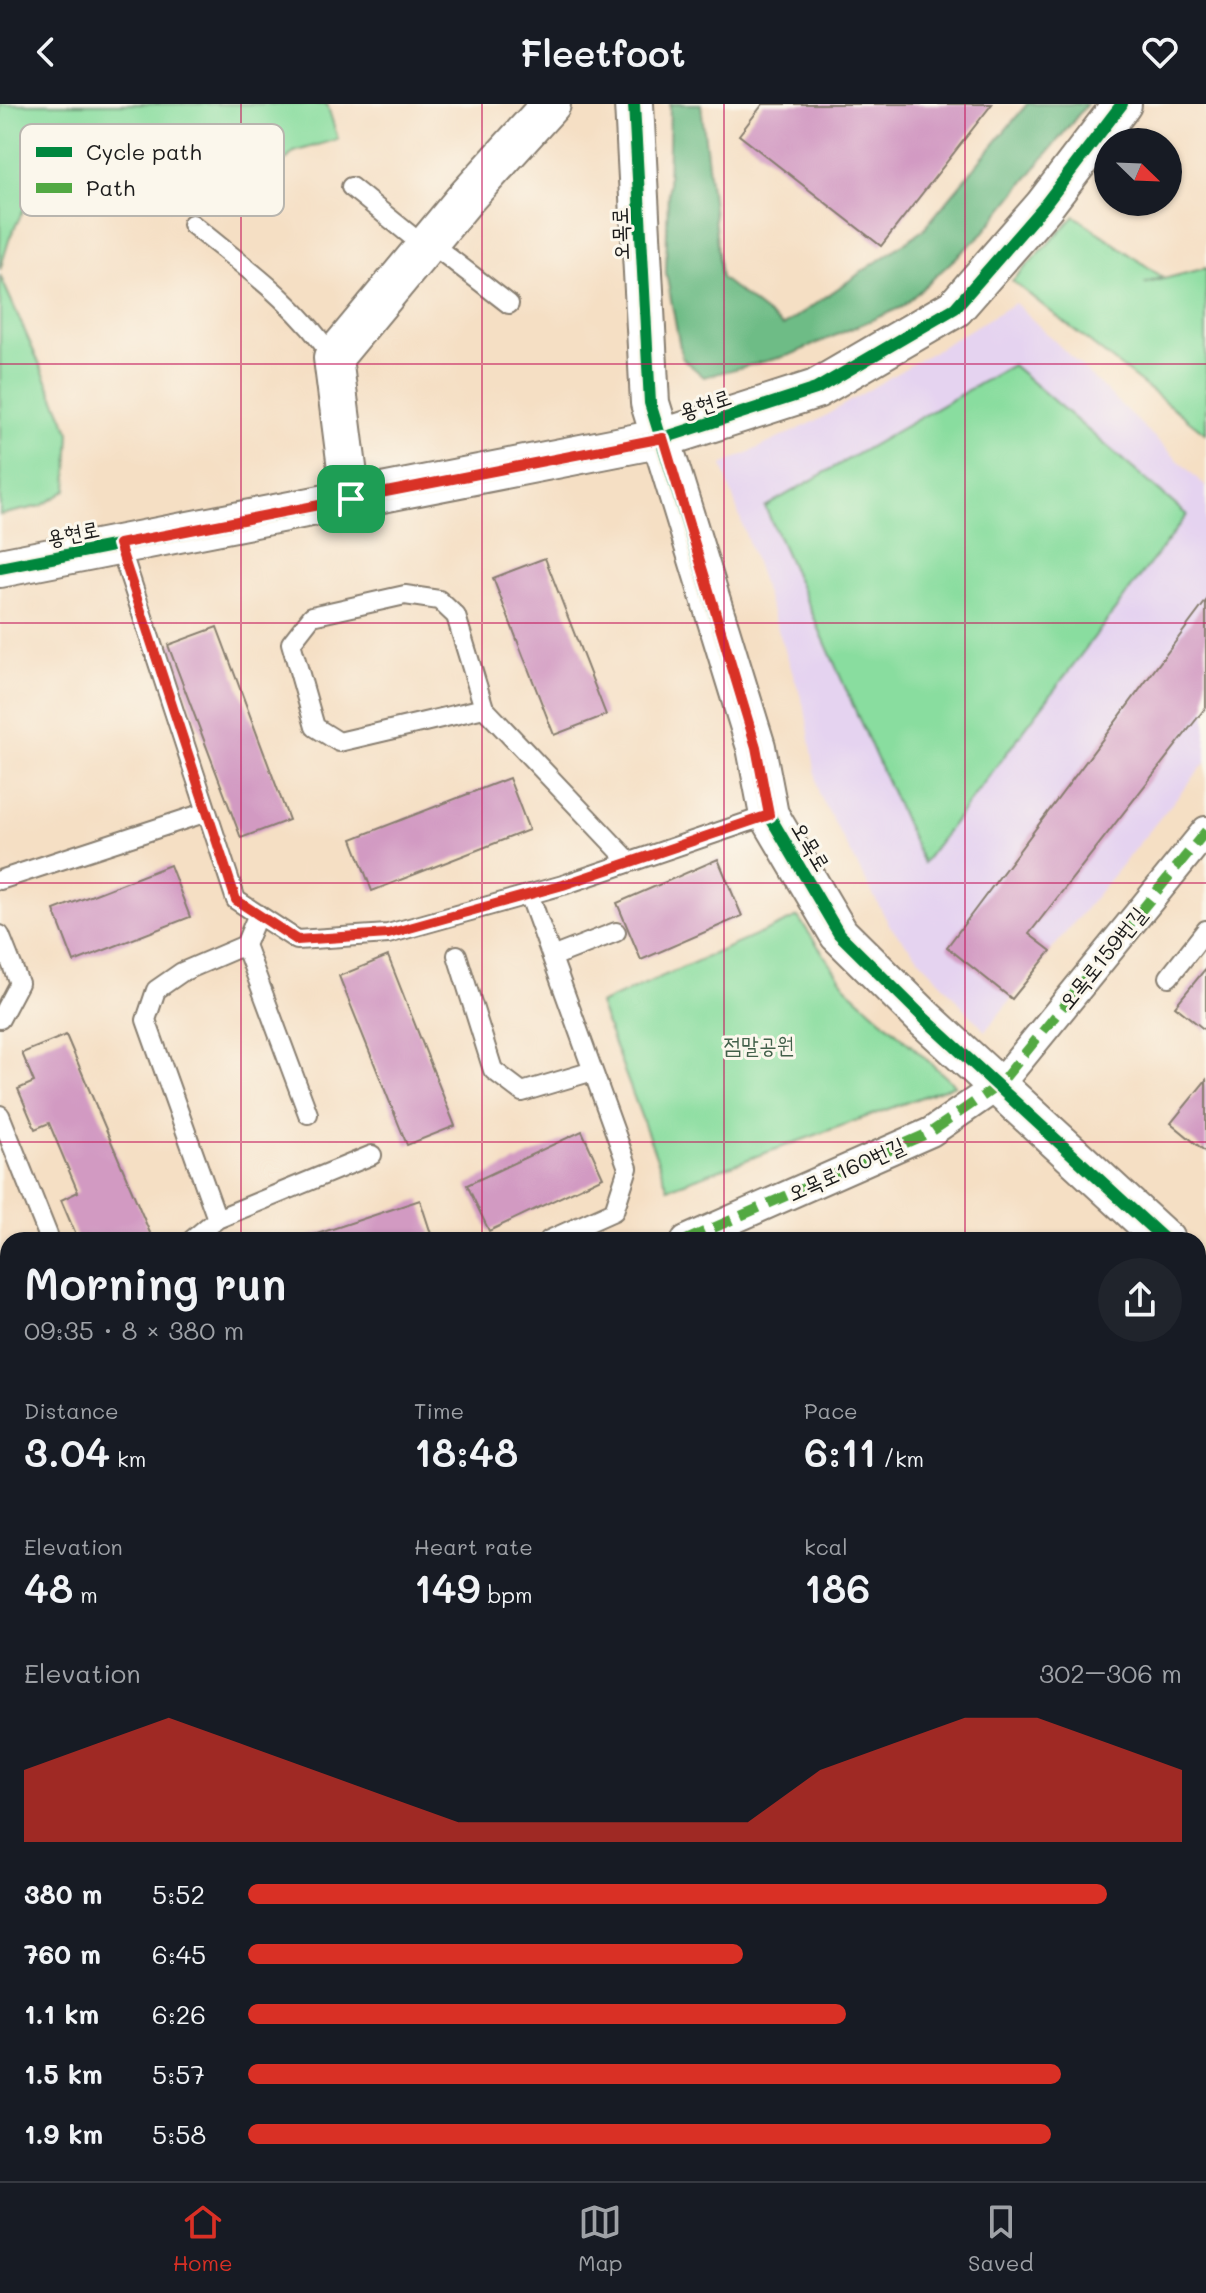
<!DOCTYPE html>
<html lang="en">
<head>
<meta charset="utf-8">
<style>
  body { margin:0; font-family:Mali,"Poor Story",sans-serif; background:#20242c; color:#f1f3f6; height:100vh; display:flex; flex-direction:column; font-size:30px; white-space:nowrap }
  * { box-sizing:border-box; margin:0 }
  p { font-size:26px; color:#9ea1a6 }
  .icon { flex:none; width:44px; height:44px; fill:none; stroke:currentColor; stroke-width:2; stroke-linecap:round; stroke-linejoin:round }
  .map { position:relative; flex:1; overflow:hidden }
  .drawer { position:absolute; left:0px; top:1128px; width:1206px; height:950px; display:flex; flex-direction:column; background:#171b24; border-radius:24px 24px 0 0; box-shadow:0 2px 6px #0004 }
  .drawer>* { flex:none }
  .needle { width:52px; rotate:113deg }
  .controls { position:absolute; left:1094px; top:24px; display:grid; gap:16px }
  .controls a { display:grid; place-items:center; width:88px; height:88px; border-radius:50%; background:#171b24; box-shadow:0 2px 6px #0004; font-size:40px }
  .pin { position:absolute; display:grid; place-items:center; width:68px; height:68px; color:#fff; margin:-34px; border-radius:16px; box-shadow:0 4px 12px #0006 }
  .round { display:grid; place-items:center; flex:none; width:84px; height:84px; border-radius:42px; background:#20242c }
  .head { display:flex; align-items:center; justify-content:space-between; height:136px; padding:0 24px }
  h1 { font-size:44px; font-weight:600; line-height:60px }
  .figures { display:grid; grid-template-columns:repeat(3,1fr); gap:12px; height:136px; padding:8px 24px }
  .figures div { display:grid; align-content:center }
  .figures b { font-size:40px; font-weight:600 }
  .figures small { font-size:22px; font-weight:400 }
  .figures p { font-size:22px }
  .chart { height:224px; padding:16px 24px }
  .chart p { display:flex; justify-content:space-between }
  .chart svg { width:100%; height:144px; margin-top:8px; fill:#d93025; opacity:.7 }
  ul { padding:0 24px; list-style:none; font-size:26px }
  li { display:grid; grid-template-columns:128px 96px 1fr; align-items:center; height:60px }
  li i { height:20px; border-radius:10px; background:#d93025 }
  header { display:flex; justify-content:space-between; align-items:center; height:104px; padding:0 24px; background:#171b24; font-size:36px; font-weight:600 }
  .tabs { display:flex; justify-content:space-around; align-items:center; height:112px; border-top:2px solid #363941; background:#171b24; font-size:22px; color:#9ea1a6 }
  .tabs a { display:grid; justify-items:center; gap:4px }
  .tabs .selected { color:#d93025 }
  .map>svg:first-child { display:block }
  .built { fill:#e5d3f0 }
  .green { fill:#89dd9f; stroke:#527c5e; stroke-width:2 }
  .forest { fill:#6ebc86; stroke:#456c51; stroke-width:2 }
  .building { fill:#d29ac2 }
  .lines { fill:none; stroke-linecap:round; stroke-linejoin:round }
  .service-casing { stroke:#887e70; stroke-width:22 }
  .pedestrian-casing { stroke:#887e70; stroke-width:32 }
  .minor-casing { stroke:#887e70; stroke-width:42 }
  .secondary-casing { stroke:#887e70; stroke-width:48 }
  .service { stroke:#fff; stroke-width:18 }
  .pedestrian { stroke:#fff; stroke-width:28 }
  .minor { stroke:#fff; stroke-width:38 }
  .secondary { stroke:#fff; stroke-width:44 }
  .quiet { stroke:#52a943; stroke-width:10; stroke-dasharray:20 10; stroke-linecap:butt }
  .cycleway-casing { stroke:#fbf7ec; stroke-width:17 }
  .cycleway { stroke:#00873e; stroke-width:12 }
  .route-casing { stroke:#fff; stroke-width:16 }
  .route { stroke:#d93025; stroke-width:10 }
  .grid { fill:none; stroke:#c2185b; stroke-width:2; stroke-opacity:0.55 }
  .labels { text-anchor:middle; stroke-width:6; stroke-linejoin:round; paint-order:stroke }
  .street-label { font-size:22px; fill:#1c1c1c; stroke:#fbf7ec }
  .park-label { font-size:22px; fill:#42604a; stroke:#fbf7ec }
  .key { fill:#fbf7ec; stroke:#b8b5ae; stroke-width:2 }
  .key-label { font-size:22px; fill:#1c1c1c }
</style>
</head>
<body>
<header><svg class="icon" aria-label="back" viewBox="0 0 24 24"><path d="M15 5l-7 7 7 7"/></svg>Fleetfoot<svg class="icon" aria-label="heart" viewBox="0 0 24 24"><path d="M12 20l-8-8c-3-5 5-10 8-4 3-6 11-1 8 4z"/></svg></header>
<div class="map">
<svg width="1206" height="2077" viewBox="0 0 1206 2077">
  <rect width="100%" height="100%" fill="#fbf7ec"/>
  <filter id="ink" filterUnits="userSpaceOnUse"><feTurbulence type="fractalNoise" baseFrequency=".0125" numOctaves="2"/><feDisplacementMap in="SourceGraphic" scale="16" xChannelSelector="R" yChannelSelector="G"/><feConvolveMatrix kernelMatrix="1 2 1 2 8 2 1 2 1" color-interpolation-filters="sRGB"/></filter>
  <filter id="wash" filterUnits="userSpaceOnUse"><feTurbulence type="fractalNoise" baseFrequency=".006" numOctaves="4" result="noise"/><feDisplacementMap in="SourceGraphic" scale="32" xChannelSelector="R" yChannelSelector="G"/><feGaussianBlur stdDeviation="1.8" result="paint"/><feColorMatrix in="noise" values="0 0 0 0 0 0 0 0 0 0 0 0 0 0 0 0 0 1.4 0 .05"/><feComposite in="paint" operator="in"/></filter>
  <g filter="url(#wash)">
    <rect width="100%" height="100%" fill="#f5dfc4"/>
    <!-- built -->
    <path class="built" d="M1015,199L1206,383V658L985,927L890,822L819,690L805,605L722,361L818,316Z"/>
    <!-- green -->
    <path class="green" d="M0,0H327L338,35L294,48L265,77L163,65L45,62L10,133L0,166Z
      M1075,112L1162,173L1144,180L1206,164V330L1012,177Z
      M0,171L70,329L67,386L41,402L0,411Z
      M1012,261L1187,411L923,759L765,403Z
      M798,813L847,884L955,981L668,1084L599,900Z"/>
    <!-- forest -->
    <path class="forest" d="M670,0H701L721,174L783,222L923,126L1027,0H1087L984,128L902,203L790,251L704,273L682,254L666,169Z
      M0,1733L8,1745V1917L0,1910Z
      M93,2070H227L231,2077H95Z"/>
    <g id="blocks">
      <!-- building -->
      <path class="building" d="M763,0H992L881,142L739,31Z
        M545,454L606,611L554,631L493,474Z
        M1206,497V603L1029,830L1051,847L1012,895L947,843Z
        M217,523L289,716L241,734L168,541Z
        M509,674L529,726L372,787L352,735Z
        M718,755L742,812L641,856L617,799Z
        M170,761L190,813L74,858L54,806Z
        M388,852L455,1022L407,1041L339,872Z
        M1206,864V927L1175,902Z
        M66,931L153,1136H78L61,1096L78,1088L49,1019L35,1025L18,985L34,978L22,949Z
        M1206,976V1048L1171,1019Z
        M582,1027L603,1073L489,1127L467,1081Z
        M420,1096L433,1136H302V1135Z
        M8,1257V1318L0,1321V1260Z
        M1206,1757V1836L1198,1845V1766Z
        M587,2070H664L658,2077H581Z"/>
    </g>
  </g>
  <g filter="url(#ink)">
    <use href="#blocks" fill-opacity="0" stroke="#887e70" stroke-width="2"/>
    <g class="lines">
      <!-- service casing -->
      <g class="service-casing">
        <path id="service" d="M351,83L425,143
          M192,120C243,162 296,198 333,254
          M429,138L509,200
          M119,440L236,796L297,836L388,830L563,781L769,711
          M484,604L339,638L315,623L291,539L312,512L405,491L439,496L456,512L484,604L630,758
          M0,776L207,708
          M529,790L628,1064L614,1107L549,1136
          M0,831L19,879L0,915
          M245,841L308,1010
          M457,851L493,966L522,988L593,967
          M552,853L616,828
          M1169,873L1206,826
          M0,1011L48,1131L46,1136
          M217,1115L146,916L156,886L182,868L245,841L258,810
          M192,1136L217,1115L372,1051
          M0,1184L8,1181
          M1198,1643L1206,1633
          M1198,1994L1206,1985
          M849,2070L857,2077
          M981,2070L989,2077
          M764,2077L770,2070
          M1061,2077L1067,2070"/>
      </g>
      <!-- pedestrian casing -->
      <g class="pedestrian-casing">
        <path id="pedestrian" d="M686,1136L931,1028L999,981L1206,727
          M0,1438L8,1435"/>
      </g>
      <!-- minor casing -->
      <g class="minor-casing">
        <path id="minor" d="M634,0L650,299L756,643L769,711L839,830L925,915L1165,1136
          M351,395L333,254L464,96L551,0
          M0,464L663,334L816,285L955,204L1044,102L1122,0
          M1198,1167L1206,1174"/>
      </g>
      <!-- secondary casing -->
      <g class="secondary-casing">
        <path id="secondary" d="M0,1553L8,1564
          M0,1668L8,1678
          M324,2070L329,2077"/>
      </g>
      <!-- service -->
      <use href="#service" class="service"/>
      <!-- pedestrian -->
      <use href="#pedestrian" class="pedestrian"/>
      <!-- minor -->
      <use href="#minor" class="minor"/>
      <!-- secondary -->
      <use href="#secondary" class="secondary"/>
      <!-- quiet -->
      <path class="quiet" d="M686,1136L931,1028L999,981L1206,727
        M0,1438L8,1435"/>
      <!-- cycleway casing -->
      <g class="cycleway-casing">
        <path id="cycleway" d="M634,0L650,299L756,643L769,711L839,830L925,915L1165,1136
          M0,464L663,334L816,285L955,204L1044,102L1122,0"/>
      </g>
      <!-- cycleway -->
      <use href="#cycleway" class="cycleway"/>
    </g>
  </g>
  <g class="lines" filter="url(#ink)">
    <!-- route casing -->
    <g class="route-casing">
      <path id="route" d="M663,334L756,643L769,711L563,781L388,830L297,836L236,796L119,440Z"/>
    </g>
    <!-- route -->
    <use href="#route" class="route"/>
  </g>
  <!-- grid -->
  <path class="grid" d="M241,0V1136M482,0V1136M724,0V1136M965,0V1136M0,260H1206M0,519H1206M0,779H1206M0,1038H1206M0,1298H8M1198,1298H1206M0,1558H8M1198,1558H1206M0,1817H8M1198,1817H1206M241,2070V2077M482,2070V2077M724,2070V2077M965,2070V2077"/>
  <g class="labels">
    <!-- street labels -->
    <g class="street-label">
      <text transform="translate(620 130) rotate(-92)" y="8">오목로</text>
      <text transform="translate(705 300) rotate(-18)" y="8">용현로</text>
      <text transform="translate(73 429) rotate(-11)" y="8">용현로</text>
      <text transform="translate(811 742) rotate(59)" y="8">오목로</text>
      <text transform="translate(1102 854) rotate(-51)" y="8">오목로159번길</text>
      <text transform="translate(846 1065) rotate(-24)" y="8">오목로160번길</text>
    </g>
    <!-- park labels -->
    <g class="park-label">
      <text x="759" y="949">점말공원</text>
    </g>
  </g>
  <!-- legend -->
  <rect x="20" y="20" width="264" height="92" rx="12" class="key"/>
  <rect x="36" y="43" width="36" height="10" fill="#00873e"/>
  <rect x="36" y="79" width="36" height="10" fill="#52a943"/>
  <g class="key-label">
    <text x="86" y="56">Cycle path</text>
    <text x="86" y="92">Path</text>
  </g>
</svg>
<div class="controls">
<a><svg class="needle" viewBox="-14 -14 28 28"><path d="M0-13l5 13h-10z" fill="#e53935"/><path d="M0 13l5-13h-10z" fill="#9ea1a6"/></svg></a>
</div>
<div class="pin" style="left:351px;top:395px;background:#1e9e55"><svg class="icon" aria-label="arrive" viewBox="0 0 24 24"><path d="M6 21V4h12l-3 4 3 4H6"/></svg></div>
<section class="drawer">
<div class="head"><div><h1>Morning run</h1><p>09:35 · 8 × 380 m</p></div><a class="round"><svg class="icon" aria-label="share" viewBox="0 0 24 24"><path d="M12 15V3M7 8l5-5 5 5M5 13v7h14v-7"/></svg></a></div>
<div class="figures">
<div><p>Distance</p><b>3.04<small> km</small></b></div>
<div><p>Time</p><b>18:48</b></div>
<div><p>Pace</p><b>6:11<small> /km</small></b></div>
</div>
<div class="figures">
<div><p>Elevation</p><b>48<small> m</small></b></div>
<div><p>Heart rate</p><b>149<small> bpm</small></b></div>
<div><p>kcal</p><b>186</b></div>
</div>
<div class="chart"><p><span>Elevation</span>302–306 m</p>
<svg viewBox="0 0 160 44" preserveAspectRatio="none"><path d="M0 44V22L10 14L20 6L30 14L40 22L50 30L60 38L70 38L80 38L90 38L100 38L110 22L120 14L130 6L140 6L150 14L160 22V44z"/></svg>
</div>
<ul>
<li><b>380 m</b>5:52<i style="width:92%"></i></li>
<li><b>760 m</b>6:45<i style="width:53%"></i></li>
<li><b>1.1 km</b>6:26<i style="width:64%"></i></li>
<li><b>1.5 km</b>5:57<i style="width:87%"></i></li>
<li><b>1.9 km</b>5:58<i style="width:86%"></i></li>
</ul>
</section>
</div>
<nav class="tabs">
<a class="selected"><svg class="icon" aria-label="home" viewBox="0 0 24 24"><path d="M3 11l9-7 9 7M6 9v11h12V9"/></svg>Home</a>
<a><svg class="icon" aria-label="map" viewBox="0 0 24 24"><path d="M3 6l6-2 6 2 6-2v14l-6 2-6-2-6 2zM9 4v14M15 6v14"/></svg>Map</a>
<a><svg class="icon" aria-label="saved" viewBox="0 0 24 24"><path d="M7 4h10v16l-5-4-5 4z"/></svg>Saved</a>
</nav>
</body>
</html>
